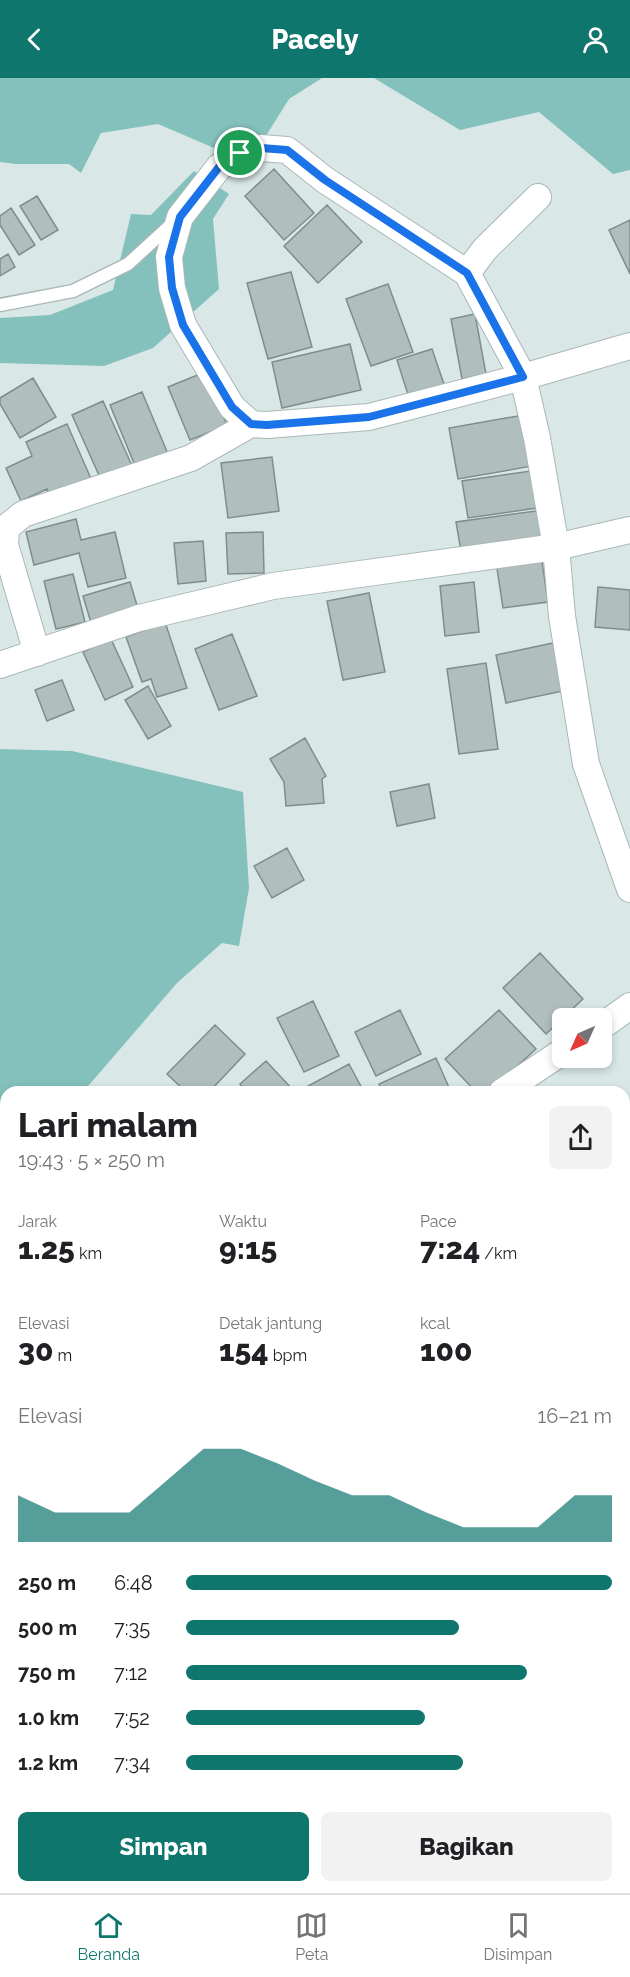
<!DOCTYPE html>
<html lang="id">
<head>
<meta charset="utf-8">
<style>
  body { margin:0; font-family:Raleway,sans-serif; background:#f2f2f2; color:#202124; height:100vh; display:flex; flex-direction:column; font-size:22px; white-space:nowrap }
  * { box-sizing:border-box; margin:0 }
  p { font-size:20px; color:#757577 }
  .icon { flex:none; width:33px; height:33px; fill:none; stroke:currentColor; stroke-width:2; stroke-linecap:round; stroke-linejoin:round }
  .map { position:relative; flex:1; overflow:hidden }
  .sheet { position:absolute; left:0px; top:1008px; width:630px; height:807px; display:flex; flex-direction:column; background:#fff; border-radius:18px 18px 0 0; box-shadow:0 3px 9px #0003 }
  .sheet>* { flex:none }
  .needle { width:39px; rotate:225deg }
  .buttons { position:absolute; left:552px; top:930px; display:grid; gap:12px }
  .buttons a { display:grid; place-items:center; width:60px; height:60px; border-radius:9px; background:#fff; box-shadow:0 3px 9px #0003; font-size:30px }
  .pin { position:absolute; display:grid; place-items:center; width:51px; height:51px; color:#fff; margin:-26px; border:3px solid #fff; border-radius:50%; box-shadow:0 2px 6px #0007 }
  .round { display:grid; place-items:center; flex:none; width:63px; height:63px; border-radius:9px; background:#f2f2f2 }
  .headline { display:flex; align-items:center; justify-content:space-between; height:102px; padding:0 18px }
  h1 { font-size:33px; font-weight:800; line-height:45px }
  .figures { display:grid; grid-template-columns:repeat(3,1fr); gap:9px; height:102px; padding:6px 18px }
  .figures div { display:grid; align-content:center }
  .figures b { font-size:30px; font-weight:800 }
  .figures small { font-size:16px; font-weight:400 }
  .figures p { font-size:16px }
  .chart { height:168px; padding:12px 18px }
  .chart p { display:flex; justify-content:space-between }
  .chart svg { width:100%; height:108px; margin-top:6px; fill:#0f766e; opacity:.7 }
  .button { display:flex; gap:12px; margin-top:auto; padding:12px 18px }
  .button a { flex:1; height:69px; border-radius:9px; background:#0f766e; color:#fff; font-size:24px; font-weight:800; line-height:69px; text-align:center }
  .button a+a { background:#f2f2f2; color:#202124 }
  ul { padding:0 18px; list-style:none; font-size:20px }
  li { display:grid; grid-template-columns:96px 72px 1fr; align-items:center; height:45px }
  li i { height:15px; border-radius:8px; background:#0f766e }
  header { display:flex; justify-content:space-between; align-items:center; height:78px; padding:0 18px; background:#0f766e; color:#fff; font-size:27px; font-weight:800 }
  .menu { display:flex; justify-content:space-around; align-items:center; height:84px; border-top:2px solid #e0e0e0; background:#fff; font-size:16px; color:#757577 }
  .menu a { display:grid; justify-items:center; gap:3px }
  .menu .active { color:#0f766e }
  .map>svg:first-child { display:block }
  .green { fill:#84c1bc }
  .building { fill:#b0bebd; stroke:#7f8d8c; stroke-width:1.5 }
  .lines { fill:none; stroke-linecap:round; stroke-linejoin:round }
  .service-casing { stroke:#a9b8b6; stroke-width:15 }
  .minor-casing { stroke:#a9b8b6; stroke-width:28 }
  .service { stroke:#fff; stroke-width:12 }
  .minor { stroke:#fff; stroke-width:26 }
  .route-casing { stroke:#fff; stroke-width:12 }
  .route { stroke:#1a73e8; stroke-width:8 }
</style>
</head>
<body>
<header><svg class="icon" aria-label="back" viewBox="0 0 24 24"><path d="M15 5l-7 7 7 7"/></svg>Pacely<svg class="icon" aria-label="person" viewBox="0 0 24 24"><circle cx="12" cy="8" r="4"/><path d="M4 21q1-7 8-7t8 7"/></svg></header>
<div class="map">
<svg width="630" height="1815" viewBox="0 0 630 1815">
  <rect width="100%" height="100%" fill="#d9e8e7"/>
  <!-- green -->
  <path class="green" d="M0,0H322L289,21L249,85L158,46L101,55L81,95L69,86H16L0,84Z
    M374,0H630V92L613,96L539,34L460,52Z
    M194,93L229,116L213,141L219,211L153,270L104,288L0,285V240L50,237L113,212L131,136L151,137Z
    M0,671L72,673L243,714L249,810L239,868L222,865L177,905L83,1014H6V1249L0,1254Z
    M0,1617L6,1622V1809H620L627,1815H0Z"/>
  <!-- building -->
  <path class="building" d="M274,91L314,135L284,162L245,118Z
    M37,118L58,152L41,162L20,128Z
    M327,127L362,164L318,205L284,168Z
    M11,130L35,167L19,177L0,147V138Z
    M630,142V196L609,152Z
    M8,176L15,189L0,198V181Z
    M291,194L312,269L268,281L247,205Z
    M388,206L413,274L371,288L346,221Z
    M475,236L486,296L462,301L451,241Z
    M350,266L361,312L282,330L272,284Z
    M432,271L447,315L411,326L397,282Z
    M205,294L227,347L190,362L168,309Z
    M33,300L56,339L20,360L0,326V320Z
    M142,314L168,376L136,390L110,327Z
    M103,323L133,390L102,404L72,337Z
    M529,336L538,387L458,401L449,350Z
    M67,346L92,403L51,421L47,411L21,423L6,390L32,378L26,364Z
    M272,379L279,433L228,440L221,385Z
    M538,392L544,429L468,440L462,403Z
    M543,432L548,467L462,479L456,444Z
    M76,441L81,462L115,454L126,500L88,509L79,475L34,487L26,454Z
    M263,454L264,495L228,496L226,455Z
    M203,463L206,503L178,506L174,465Z
    M541,477L548,524L503,530L496,484Z
    M73,496L85,544L56,551L44,503Z
    M130,504L139,534L92,548L83,518Z
    M474,504L479,554L445,558L440,508Z
    M598,509L630,512V552L595,549Z
    M369,515L385,594L343,602L327,523Z
    M165,544L187,610L157,619L151,601L142,604L126,559Z
    M232,556L257,618L219,632L195,571Z
    M111,561L133,609L105,622L83,574Z
    M553,565L563,613L506,625L496,577Z
    M486,585L498,671L459,676L447,591Z
    M62,602L74,632L47,643L35,612Z
    M148,608L171,648L148,661L125,622Z
    M305,660L326,698L322,701L324,725L286,728L284,704L270,681Z
    M429,706L435,740L397,748L390,714Z
    M287,770L304,802L272,820L254,788Z
    M540,875L583,921L546,956L503,910Z
    M313,923L339,978L304,994L277,940Z
    M400,932L421,976L376,998L355,954Z
    M499,932L536,971L489,1014H476L445,981Z
    M215,947L245,976L209,1014H186L167,996Z
    M436,980L451,1014H383L379,1006Z
    M266,983L295,1014H247L240,1006Z
    M349,986L364,1014H311L308,1008Z
    M630,1214V1256L624,1250V1220Z
    M6,1287V1318L0,1309V1291Z
    M630,1437V1468L624,1462V1443Z
    M630,1595V1639L624,1633V1601Z
    M624,1643L630,1649V1656L624,1662Z"/>
  <g class="lines">
    <!-- service casing -->
    <g class="service-casing">
      <path id="service" d="M0,227L73,213L128,186L174,144"/>
    </g>
    <!-- minor casing -->
    <g class="minor-casing">
      <path id="minor" d="M467,195L485,171L538,119
        M630,268L523,299L369,339L267,347L251,346L232,329L183,247L172,210L169,179L180,139L219,89L240,75L261,70L287,72L325,102L467,195L523,299L537,360L556,469L562,538L586,686L630,811
        M37,575L5,467L6,450L23,436L191,380L251,346
        M0,587L139,540L273,508L556,469L630,452
        M602,948L630,928
        M502,1014L562,974
        M0,1436L6,1431
        M624,1537L630,1541"/>
    </g>
    <!-- service -->
    <use href="#service" class="service"/>
    <!-- minor -->
    <use href="#minor" class="minor"/>
  </g>
  <g class="lines">
    <!-- route casing -->
    <g class="route-casing">
      <path id="route" d="M261,70L287,72L325,102L467,195L523,299L369,339L267,347L251,346L232,329L183,247L172,210L169,179L180,139L219,89L240,75Z"/>
    </g>
    <!-- route -->
    <use href="#route" class="route"/>
  </g>
</svg>
<div class="buttons">
<a><svg class="needle" viewBox="-14 -14 28 28"><path d="M0-13l5 13h-10z" fill="#e53935"/><path d="M0 13l5-13h-10z" fill="#757577"/></svg></a>
</div>
<div class="pin" style="left:240px;top:75px;background:#1e9e55"><svg class="icon" aria-label="arrive" viewBox="0 0 24 24"><path d="M6 21V4h12l-3 4 3 4H6"/></svg></div>
<section class="sheet">
<div class="headline"><div><h1>Lari malam</h1><p>19:43 · 5 × 250 m</p></div><a class="round"><svg class="icon" aria-label="share" viewBox="0 0 24 24"><path d="M12 15V3M7 8l5-5 5 5M5 13v7h14v-7"/></svg></a></div>
<div class="figures">
<div><p>Jarak</p><b>1.25<small> km</small></b></div>
<div><p>Waktu</p><b>9:15</b></div>
<div><p>Pace</p><b>7:24<small> /km</small></b></div>
</div>
<div class="figures">
<div><p>Elevasi</p><b>30<small> m</small></b></div>
<div><p>Detak jantung</p><b>154<small> bpm</small></b></div>
<div><p>kcal</p><b>100</b></div>
</div>
<div class="chart"><p><span>Elevasi</span>16–21 m</p>
<svg viewBox="0 0 160 44" preserveAspectRatio="none"><path d="M0 44V25L10 32L20 32L30 32L40 19L50 6L60 6L70 12L80 19L90 25L100 25L110 32L120 38L130 38L140 38L150 25L160 25V44z"/></svg>
</div>
<ul>
<li><b>250 m</b>6:48<i style="width:100%"></i></li>
<li><b>500 m</b>7:35<i style="width:64%"></i></li>
<li><b>750 m</b>7:12<i style="width:80%"></i></li>
<li><b>1.0 km</b>7:52<i style="width:56%"></i></li>
<li><b>1.2 km</b>7:34<i style="width:65%"></i></li>
</ul>
<div class="button"><a>Simpan</a><a>Bagikan</a></div>
</section>
</div>
<nav class="menu">
<a class="active"><svg class="icon" aria-label="home" viewBox="0 0 24 24"><path d="M3 11l9-7 9 7M6 9v11h12V9"/></svg>Beranda</a>
<a><svg class="icon" aria-label="map" viewBox="0 0 24 24"><path d="M3 6l6-2 6 2 6-2v14l-6 2-6-2-6 2zM9 4v14M15 6v14"/></svg>Peta</a>
<a><svg class="icon" aria-label="saved" viewBox="0 0 24 24"><path d="M7 4h10v16l-5-4-5 4z"/></svg>Disimpan</a>
</nav>
</body>
</html>
